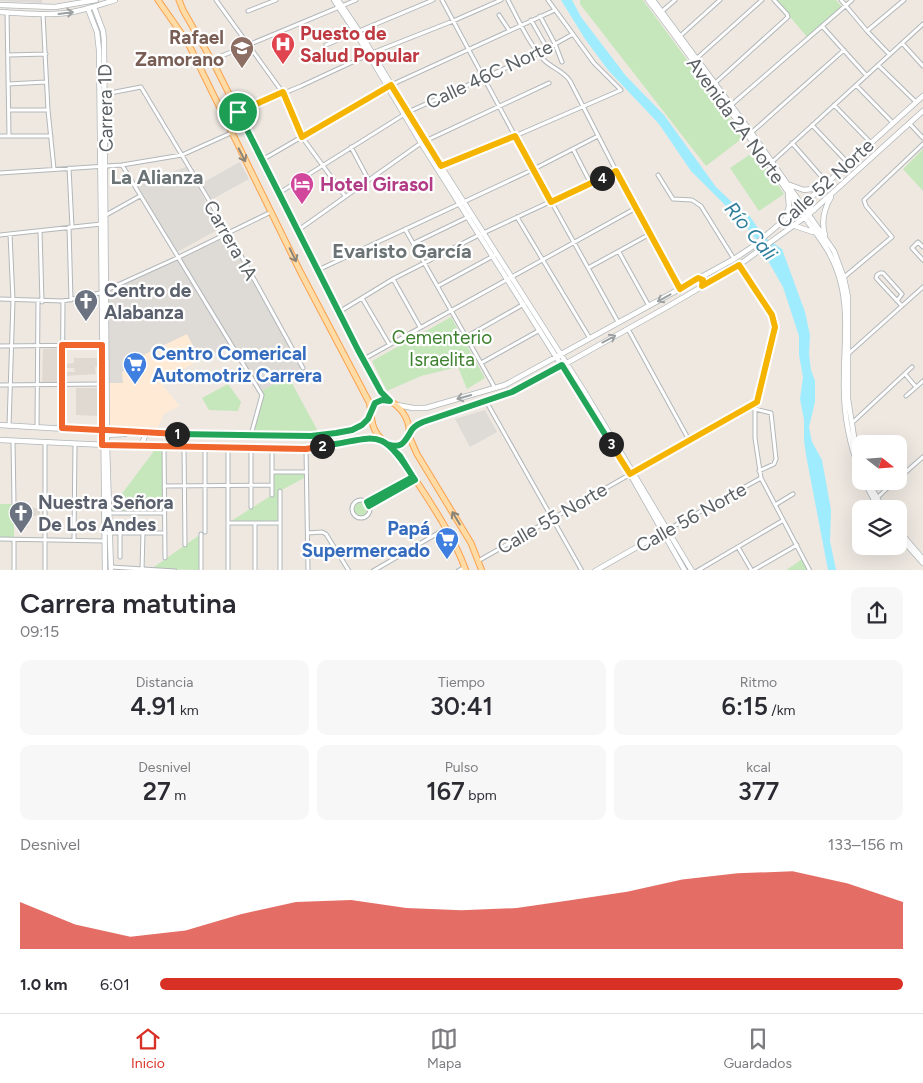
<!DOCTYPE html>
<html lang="es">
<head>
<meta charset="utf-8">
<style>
  body { margin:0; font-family:Figtree,sans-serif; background:#f7f7f7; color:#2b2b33; height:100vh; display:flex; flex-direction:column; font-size:19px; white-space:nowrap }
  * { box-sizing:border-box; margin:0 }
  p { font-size:16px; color:#7c7c81 }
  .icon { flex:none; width:28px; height:28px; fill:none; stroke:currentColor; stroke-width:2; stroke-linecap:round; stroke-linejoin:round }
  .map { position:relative; height:570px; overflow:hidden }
  .panel { display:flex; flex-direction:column; background:#fff; flex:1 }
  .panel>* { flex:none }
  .needle { width:32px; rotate:107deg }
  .fabs { position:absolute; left:852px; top:435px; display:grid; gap:10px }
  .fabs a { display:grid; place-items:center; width:55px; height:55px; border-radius:10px; background:#fff; box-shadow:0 5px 20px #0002; font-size:25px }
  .pin { position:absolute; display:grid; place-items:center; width:42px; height:42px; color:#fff; margin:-21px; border:2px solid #fff; border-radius:50%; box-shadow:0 1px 5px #0007 }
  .km { position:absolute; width:25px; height:25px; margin:-12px; border-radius:50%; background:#222; color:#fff; font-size:14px; line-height:25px; text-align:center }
  .round { display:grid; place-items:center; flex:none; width:52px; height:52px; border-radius:10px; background:#f7f7f7 }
  .overview { display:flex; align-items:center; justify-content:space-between; height:85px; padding:0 20px }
  h1 { font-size:28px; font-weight:600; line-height:38px }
  .figures { display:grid; grid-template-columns:repeat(3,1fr); gap:8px; height:85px; padding:5px 20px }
  .figures div { display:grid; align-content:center; border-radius:10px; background:#f7f7f7; text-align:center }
  .figures b { font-size:25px; font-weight:600 }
  .figures small { font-size:14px; font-weight:400 }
  .figures p { font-size:14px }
  .chart { height:140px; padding:10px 20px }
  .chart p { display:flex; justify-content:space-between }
  .chart svg { width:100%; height:90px; margin-top:5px; fill:#d93025; opacity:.7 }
  ul { padding:0 20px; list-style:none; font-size:16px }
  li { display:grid; grid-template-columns:80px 60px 1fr; align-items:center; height:38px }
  li i { height:12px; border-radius:6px; background:#d93025 }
  .dock { display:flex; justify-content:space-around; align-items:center; height:70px; border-top:1px solid #e1e1e2; background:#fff; font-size:14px; color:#7c7c81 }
  .dock a { display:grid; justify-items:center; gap:2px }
  .dock .selected { color:#d93025 }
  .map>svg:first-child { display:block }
  .commercial { fill:#ffebd5 }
  .industrial { fill:#dedad6 }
  .education { fill:#e0d9d2 }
  .green { fill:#c6e7bc }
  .water { fill:#a0ecff }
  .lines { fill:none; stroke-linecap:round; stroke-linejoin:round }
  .street-casing { stroke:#b2b7ba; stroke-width:5 }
  .secondary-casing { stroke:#b1b7ba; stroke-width:6 }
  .primary-casing { stroke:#faa14e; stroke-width:7 }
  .street { stroke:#fff; stroke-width:3 }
  .secondary { stroke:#fff; stroke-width:4.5 }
  .primary { stroke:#ffdba5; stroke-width:5 }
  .oneway { stroke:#9ca0a1 }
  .oneway2 { stroke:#8c8577 }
  .split-1-casing { stroke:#fff; stroke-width:10 }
  .split-2-casing { stroke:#fff; stroke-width:10 }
  .split-3-casing { stroke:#fff; stroke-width:10 }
  .split-4-casing { stroke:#fff; stroke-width:10 }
  .split-5-casing { stroke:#fff; stroke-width:10 }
  .split-1 { stroke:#22a559; stroke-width:6 }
  .split-2 { stroke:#f0652b; stroke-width:6 }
  .split-3 { stroke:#22a559; stroke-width:6 }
  .split-4 { stroke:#f5b400; stroke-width:6 }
  .split-5 { stroke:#f5b400; stroke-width:6 }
  .labels { text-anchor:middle; stroke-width:4.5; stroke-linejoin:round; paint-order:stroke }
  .health-label { font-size:19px; font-weight:bold; fill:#be3a42; stroke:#fff; text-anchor:start }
  .education-label { font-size:19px; font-weight:bold; fill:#785e54; stroke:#fff; text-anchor:end }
  .street-label { font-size:19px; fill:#5a6063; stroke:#fff }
  .hotel-label { font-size:19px; font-weight:bold; fill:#b23c85; stroke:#fff; text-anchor:start }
  .worship-label { font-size:19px; font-weight:bold; fill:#5b616d; stroke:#fff; text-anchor:start }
  .park-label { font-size:19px; fill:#3d802e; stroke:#fff }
  .shop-label { font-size:19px; font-weight:bold; fill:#366cbe; stroke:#fff; text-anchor:start }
  .neighbourhood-label { font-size:20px; font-weight:bold; fill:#6b7375; stroke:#fff }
  .water-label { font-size:20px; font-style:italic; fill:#307e9c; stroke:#fff }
</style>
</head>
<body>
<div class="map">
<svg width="923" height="571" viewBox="0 0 923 571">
  <rect width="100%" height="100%" fill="#eee8e1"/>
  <!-- commercial -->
  <path class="commercial" d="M187,334L200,360L160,381L179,406L164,414L155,434L107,430V383L122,372L134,359Z"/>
  <!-- industrial -->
  <path class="industrial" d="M0,0H42V3L0,1Z
    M240,162L249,179L211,200L202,183Z
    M186,167L221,228L177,252L136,183Z
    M228,232L303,368L260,392L231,345L200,360L187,334L135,359L138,365L122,372L123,383H107V290Z
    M485,410L497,432L470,447L455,419Z"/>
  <!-- education -->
  <path class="education" d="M61,348V383H42L43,349Z
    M74,358H98V367H95L96,374L64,376V372H75L74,368H65V364L74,363Z
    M76,388H99V416L76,415Z
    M29,504L30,508H40V515L28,517V528L18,527L19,526V505Z"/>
  <!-- green -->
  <path class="green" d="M580,0H643L744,137L706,166L580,4Z
    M776,0H836L842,7L807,37Z
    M923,149V191L903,169Z
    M755,151L784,194L759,211L730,168Z
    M451,317L485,378L467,389L458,367L421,376L387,391L372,361Z
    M288,376L320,435H251L262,395L260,392Z
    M228,384L241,402L238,411L209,410L202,398Z
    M154,451H162L163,510L112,511V507Z
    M272,472H306V477L280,491V523H228L272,495Z
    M413,477L415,480L369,505V512L365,518H358C351,514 350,508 355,503L361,500L367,502Z
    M0,504H14V540L0,539Z
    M201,534V570L151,569Z
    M802,559L809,569L807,570L785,571Z"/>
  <!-- water -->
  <path class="water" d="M561,0H572L581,17L626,76L664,115L716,187L738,208L749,215L764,237L782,249L805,312L810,335L809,354L811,370L815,381V402L809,427L812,442L822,460L831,510L830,541L836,570H828L806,455L804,441V420L800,399L803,377L799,355V336L783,287L755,238L744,224L691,171L659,124L608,70L585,39Z"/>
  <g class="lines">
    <!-- street casing -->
    <g class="street-casing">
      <path id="street" d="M216,0L283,93L302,137L345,196
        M442,0L515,136L618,322
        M508,0C518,19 528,42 543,59C551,68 563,70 570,81L627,192L680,289
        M841,0L867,31L889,54
        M248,11L276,0
        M7,12L9,136
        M660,13L675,0
        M43,14L48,110L54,169
        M499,15L509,30
        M540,16L555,44L562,62
        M531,20L547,48
        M822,26L866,75
        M867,31L904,0
        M679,37L720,0
        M902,43L923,66
        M326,45L433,0
        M8,55L46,54
        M696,59L762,0
        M212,60L356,0
        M878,65L916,102
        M8,84L46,82
        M714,84L788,17L787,14L774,0
        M856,85L893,123
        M100,95L141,87L228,232L303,368
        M834,105L871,143
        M730,106L852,0
        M9,110H48
        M238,112L301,86L372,53L453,21L501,0
        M909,123L923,138
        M812,125L848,163
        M751,133L844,50
        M0,136H51
        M792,143L827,183
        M351,147L368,179
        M573,149L591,184
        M262,160L391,85L555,10
        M772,162L923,24
        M122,165L262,395L251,435
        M441,166L515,136L621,90L594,63L548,0
        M69,168L72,227
        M0,173L122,165L182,155L231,133
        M658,175L673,199L692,200L701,206L734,259
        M279,193L408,112L539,53L573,34
        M106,215L140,196
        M517,217L589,337
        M69,227L71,300
        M405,229L495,388
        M40,231L42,302
        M297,231L421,143L549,83
        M0,235L101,224
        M414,243L472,215
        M923,247L918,242L912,248L923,260
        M619,252L649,306
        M739,265L772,315L775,327L755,409V438L761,478L810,571
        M588,268L650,234
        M318,270L534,169L598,136
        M843,278L892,237L866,206L864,200L923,144
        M393,279L420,327
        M438,286L497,254
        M362,298L389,344
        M0,299L63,301L100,293L177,258L271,212
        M897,301L902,294L883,273H880L877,275L876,278L902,306
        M339,312L393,279L479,235L616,171
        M628,329L689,440
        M466,337L524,304
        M0,346L102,345
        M847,355L923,287
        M364,359L636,208
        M481,363L540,330
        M905,374L916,387
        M0,385L102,384
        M906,396L923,381
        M486,401L582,571
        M755,409L771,413L776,459L774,464L759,471
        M852,423L912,367
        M9,426L13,300L10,234
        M37,427L38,301
        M62,428L63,301
        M13,441L14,504
        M45,442V571
        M164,446L165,558
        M184,447L185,545
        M205,447V532
        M251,448V507
        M272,449V495
        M306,449L308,571
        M272,472H306
        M899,478L923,457
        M164,486L272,485
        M280,491V571
        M877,498L895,481
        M352 509a9 9 0 1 1 18 0a9 9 0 1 1-18 0Z
        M367,502L413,477
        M369,505L415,480
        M775,505L793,494
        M104,513H164
        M228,523H280
        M255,524V571
        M667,530L761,478
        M104,533H165
        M120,533V557
        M308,533L322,532L326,534L349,571
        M0,539L104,541
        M14,540V571
        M74,540L75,444
        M738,547L752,571
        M478,561L757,402
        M111,567L175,571
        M142,569L143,533
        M201,571V534
        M228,571V447
        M373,571L445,529
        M458,571L465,567
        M697,571L782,521
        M752,571L797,545"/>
    </g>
    <!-- secondary casing -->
    <g class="secondary-casing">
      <path id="secondary" d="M334,0L356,33L421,143L630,474L685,571
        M338,0L359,31L425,141L584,391L692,571
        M648,0C670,28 690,57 711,85C742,127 773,168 801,212C817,236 832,250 840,280C849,312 844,345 844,378C843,410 849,444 861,474
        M653,0L751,132L834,251L844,278L848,297V399L855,443L861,464
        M0,5L55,7L96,0
        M94,7L103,31L104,40L107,445L111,571
        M88,9L97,32L99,50L105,571
        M0,12C22,13 44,16 66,13C83,11 99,5 115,0
        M790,185L804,190L819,188
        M807,201L808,208L814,210
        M786,217L789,206L788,195
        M795,226L813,232
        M825,235C821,222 824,209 831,197
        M397,405L413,408H426L505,385L734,259L752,247L807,201L923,96
        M0,425L149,434L311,436C331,435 360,434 370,414
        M409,433L419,424L427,420L499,397L526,386L667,307L739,265L808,215L923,111
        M148,434L145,436L143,441L148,446
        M106,437L107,435L125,434
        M0,440L107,445L306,449L361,439L382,440
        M864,481L879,509
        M868,481L883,509
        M899,531L923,559
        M899,536L923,563
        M595,571L665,531"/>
    </g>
    <!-- primary casing -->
    <g class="primary-casing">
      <path id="primary" d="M158,0L188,43L301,273L369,402C372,412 370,423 376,432C388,452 415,449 408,423C404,407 379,386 371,411
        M179,0L183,10L216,68L358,350L381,392L387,399
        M409,436L417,454L471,543L482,571
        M389,446L400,456C421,489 453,533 466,571"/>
    </g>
    <!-- street -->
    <use href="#street" class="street"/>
    <!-- secondary -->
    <use href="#secondary" class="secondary"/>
    <!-- primary -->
    <use href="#primary" class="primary"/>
  </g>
  <!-- one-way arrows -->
  <defs><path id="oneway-shaft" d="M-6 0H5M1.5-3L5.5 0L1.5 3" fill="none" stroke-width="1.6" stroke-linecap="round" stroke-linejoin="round" transform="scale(1.25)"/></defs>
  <g class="oneway">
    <use href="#oneway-shaft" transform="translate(66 13) rotate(-7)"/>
    <use href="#oneway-shaft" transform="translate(664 298) rotate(151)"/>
    <use href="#oneway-shaft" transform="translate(609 339) rotate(-28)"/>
    <use href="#oneway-shaft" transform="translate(464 397) rotate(164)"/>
  </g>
  <g class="oneway2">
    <use href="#oneway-shaft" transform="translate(242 155) rotate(63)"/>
    <use href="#oneway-shaft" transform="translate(293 255) rotate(64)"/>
    <use href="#oneway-shaft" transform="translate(456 518) rotate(-121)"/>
  </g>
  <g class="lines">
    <!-- split-1 casing -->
    <g class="split-1-casing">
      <path id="split-1" d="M177,434L311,436L336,433L352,430L362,425L368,419L375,403L382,400L390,401L381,392L358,350L238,112"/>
    </g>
    <!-- split-2 casing -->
    <g class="split-2-casing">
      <path id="split-2" d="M177,434L107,430H100L62,428V345H102V445L306,449L322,446"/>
    </g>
    <!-- split-3 casing -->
    <g class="split-3-casing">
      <path id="split-3" d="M322,446C376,439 380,424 413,477L415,480L369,506L367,502L413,477L400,456L387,444C401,449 404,443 410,433C412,428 418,424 423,422L512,392L562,365L611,444"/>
    </g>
    <!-- split-4 casing -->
    <g class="split-4-casing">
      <path id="split-4" d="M602,178L616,171L680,289L698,278L703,280L702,286L739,265L772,315L775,327L757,402L630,474L611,444"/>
    </g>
    <!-- split-5 casing -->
    <g class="split-5-casing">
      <path id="split-5" d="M238,112L283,92L302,137L391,85L441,166L515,136L551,202L602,178"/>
    </g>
    <!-- split-1 -->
    <use href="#split-1" class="split-1"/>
    <!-- split-2 -->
    <use href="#split-2" class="split-2"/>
    <!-- split-3 -->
    <use href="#split-3" class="split-3"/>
    <!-- split-4 -->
    <use href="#split-4" class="split-4"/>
    <!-- split-5 -->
    <use href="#split-5" class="split-5"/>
  </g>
  <!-- icons -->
  <defs>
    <g id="hospital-pin" transform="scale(1.25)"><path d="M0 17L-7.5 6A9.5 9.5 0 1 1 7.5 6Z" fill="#e0444e" stroke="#fff"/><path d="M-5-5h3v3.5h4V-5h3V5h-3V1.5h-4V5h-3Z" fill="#fff"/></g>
    <g id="school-pin" transform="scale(1.25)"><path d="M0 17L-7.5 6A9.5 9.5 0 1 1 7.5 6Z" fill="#8d6e63" stroke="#fff"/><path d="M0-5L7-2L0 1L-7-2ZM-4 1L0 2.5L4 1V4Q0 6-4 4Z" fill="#fff"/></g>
    <g id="hotel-pin" transform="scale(1.25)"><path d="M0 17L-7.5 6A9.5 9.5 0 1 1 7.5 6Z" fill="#d1479c" stroke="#fff"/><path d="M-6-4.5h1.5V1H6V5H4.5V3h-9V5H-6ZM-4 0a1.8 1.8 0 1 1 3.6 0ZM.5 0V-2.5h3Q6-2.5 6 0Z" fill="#fff"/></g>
    <g id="church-pin" transform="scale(1.25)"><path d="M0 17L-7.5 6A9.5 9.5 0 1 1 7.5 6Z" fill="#6b7280" stroke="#fff"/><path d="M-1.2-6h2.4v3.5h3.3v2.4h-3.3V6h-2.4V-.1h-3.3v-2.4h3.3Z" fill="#fff"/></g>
    <g id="supermarket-pin" transform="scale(1.25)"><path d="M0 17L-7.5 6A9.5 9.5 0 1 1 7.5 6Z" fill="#3f7fe0" stroke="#fff"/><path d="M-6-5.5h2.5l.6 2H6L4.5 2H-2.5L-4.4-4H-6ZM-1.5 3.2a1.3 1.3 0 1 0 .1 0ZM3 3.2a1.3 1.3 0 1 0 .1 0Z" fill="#fff"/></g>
  </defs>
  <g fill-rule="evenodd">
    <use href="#hospital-pin" x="283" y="44"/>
    <use href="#school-pin" x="242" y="48"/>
    <use href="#hotel-pin" x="302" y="184"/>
    <use href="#church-pin" x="86" y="301"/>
    <use href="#supermarket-pin" x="135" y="364"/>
    <use href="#church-pin" x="21" y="513"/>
    <use href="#supermarket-pin" x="447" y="539"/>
  </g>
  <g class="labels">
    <!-- health labels -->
    <g class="health-label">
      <text x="300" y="40">Puesto de<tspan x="300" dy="22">Salud Popular</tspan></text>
    </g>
    <!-- education labels -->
    <g class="education-label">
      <text x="224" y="44">Rafael<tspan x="224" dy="22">Zamorano</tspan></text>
    </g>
    <!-- street labels -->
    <g class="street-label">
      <text transform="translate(489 74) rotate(-25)" y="7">Calle 46C Norte</text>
      <text transform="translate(105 108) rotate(-91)" y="7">Carrera 1D</text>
      <text transform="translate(736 120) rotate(54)" y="7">Avenida 2A Norte</text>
      <text transform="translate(825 183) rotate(-42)" y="7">Calle 52 Norte</text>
      <text transform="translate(231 240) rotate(60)" y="7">Carrera 1A</text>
      <text transform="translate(691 517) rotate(-29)" y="7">Calle 56 Norte</text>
      <text transform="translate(552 518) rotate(-30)" y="7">Calle 55 Norte</text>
    </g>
    <!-- hotel labels -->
    <g class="hotel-label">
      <text x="320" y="191">Hotel Girasol</text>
    </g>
    <!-- worship labels -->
    <g class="worship-label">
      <text x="104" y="297">Centro de<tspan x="104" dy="22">Alabanza</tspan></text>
      <text x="38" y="509">Nuestra Señora<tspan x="38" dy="22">De Los Andes</tspan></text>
    </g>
    <!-- park labels -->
    <g class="park-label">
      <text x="442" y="344">Cementerio<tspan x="442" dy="22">Israelita</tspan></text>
    </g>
    <!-- shop labels -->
    <g class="shop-label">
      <text x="152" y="360">Centro Comerical<tspan x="152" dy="22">Automotriz Carrera</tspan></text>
      <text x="430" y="535" text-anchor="end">Papá<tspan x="430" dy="22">Supermercado</tspan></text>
    </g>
    <!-- neighbourhood labels -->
    <g class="neighbourhood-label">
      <text x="157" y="184">La Alianza</text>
      <text x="402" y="258">Evaristo García</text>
    </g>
    <!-- water labels -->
    <g class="water-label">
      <text transform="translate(751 231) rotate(50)" y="7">Río Cali</text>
    </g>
  </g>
</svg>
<div class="fabs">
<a><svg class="needle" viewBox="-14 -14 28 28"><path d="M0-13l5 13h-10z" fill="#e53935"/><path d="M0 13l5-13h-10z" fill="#7c7c81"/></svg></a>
<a><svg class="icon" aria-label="layers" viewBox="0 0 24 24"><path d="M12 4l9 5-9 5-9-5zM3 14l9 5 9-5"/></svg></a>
</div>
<div class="pin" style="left:238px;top:112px;background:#1e9e55"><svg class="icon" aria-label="arrive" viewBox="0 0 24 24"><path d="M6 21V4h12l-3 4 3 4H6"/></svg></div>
<b class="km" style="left:177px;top:434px">1</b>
<b class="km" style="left:322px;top:446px">2</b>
<b class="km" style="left:611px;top:444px">3</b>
<b class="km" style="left:602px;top:178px">4</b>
</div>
<section class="panel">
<div class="overview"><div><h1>Carrera matutina</h1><p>09:15</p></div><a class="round"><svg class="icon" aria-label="share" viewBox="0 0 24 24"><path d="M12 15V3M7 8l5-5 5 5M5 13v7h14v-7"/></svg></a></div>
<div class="figures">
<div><p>Distancia</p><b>4.91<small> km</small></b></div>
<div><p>Tiempo</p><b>30:41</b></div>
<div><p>Ritmo</p><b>6:15<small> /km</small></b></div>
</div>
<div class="figures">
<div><p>Desnivel</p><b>27<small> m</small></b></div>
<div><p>Pulso</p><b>167<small> bpm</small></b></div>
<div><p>kcal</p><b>377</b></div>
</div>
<div class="chart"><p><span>Desnivel</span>133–156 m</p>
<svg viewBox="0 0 160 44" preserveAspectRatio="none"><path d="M0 44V21L10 32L20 38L30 35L40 27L50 21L60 20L70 24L80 25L90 24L100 20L110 16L120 10L130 7L140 6L150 12L160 21V44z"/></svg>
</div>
<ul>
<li><b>1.0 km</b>6:01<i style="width:100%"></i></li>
</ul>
</section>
<nav class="dock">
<a class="selected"><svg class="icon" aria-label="home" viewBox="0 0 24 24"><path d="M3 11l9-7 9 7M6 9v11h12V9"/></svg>Inicio</a>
<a><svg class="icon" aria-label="map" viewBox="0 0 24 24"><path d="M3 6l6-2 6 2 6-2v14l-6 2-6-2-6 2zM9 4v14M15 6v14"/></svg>Mapa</a>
<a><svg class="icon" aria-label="saved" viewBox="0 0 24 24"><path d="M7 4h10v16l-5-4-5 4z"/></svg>Guardados</a>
</nav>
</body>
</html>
